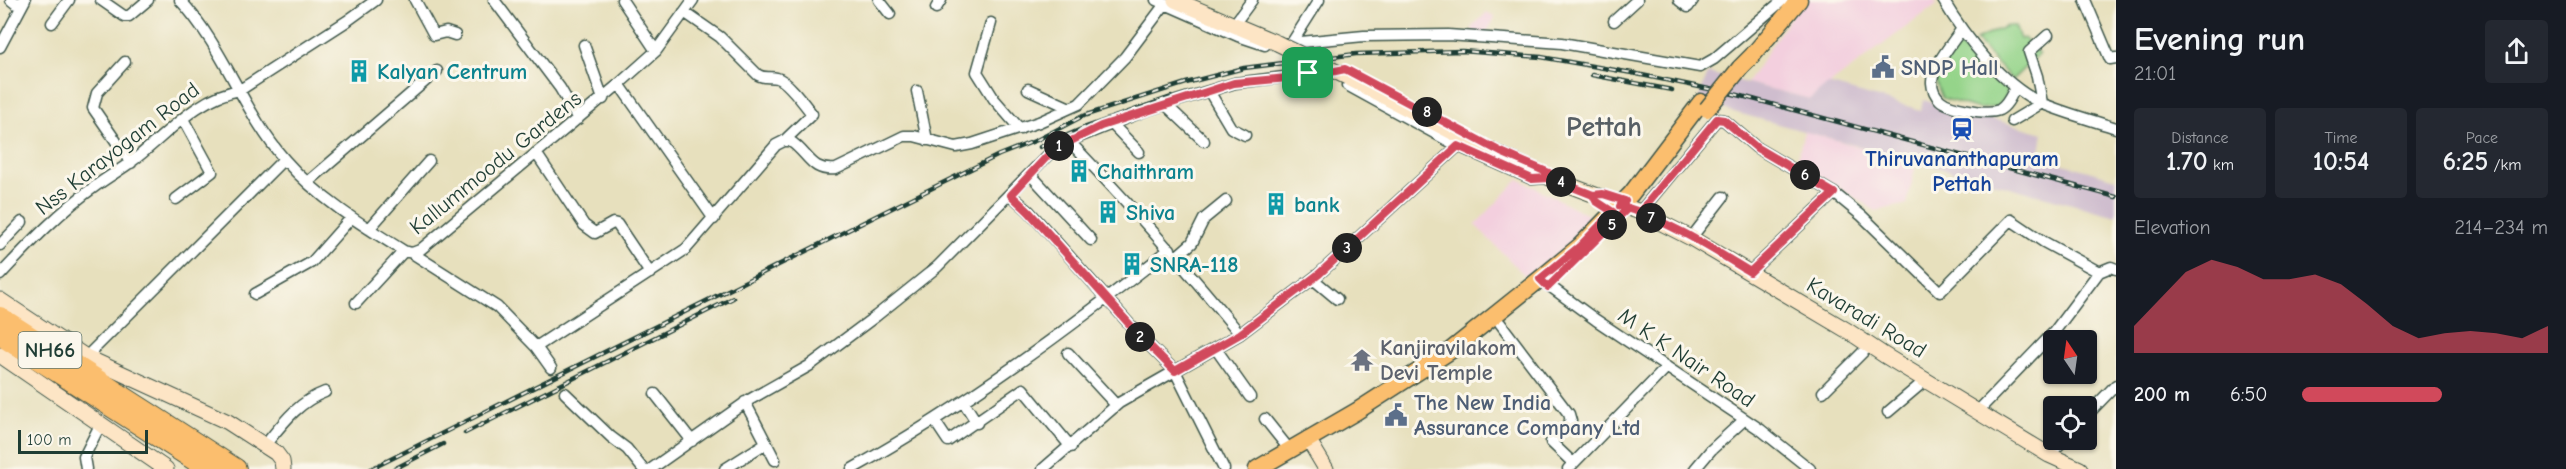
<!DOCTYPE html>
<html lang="en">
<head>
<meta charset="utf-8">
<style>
  body { margin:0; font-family:"Comic Neue",sans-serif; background:#242831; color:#f1f3f6; height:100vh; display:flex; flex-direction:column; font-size:22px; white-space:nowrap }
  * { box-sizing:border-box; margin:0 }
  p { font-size:20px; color:#9ea1a6 }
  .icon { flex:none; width:33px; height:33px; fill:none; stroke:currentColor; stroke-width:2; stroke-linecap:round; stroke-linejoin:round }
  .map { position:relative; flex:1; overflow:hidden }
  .side { display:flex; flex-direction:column; background:#171b24; width:450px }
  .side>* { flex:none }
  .needle { width:39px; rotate:347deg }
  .controls { position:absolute; left:2043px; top:330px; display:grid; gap:12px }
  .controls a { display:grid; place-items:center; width:54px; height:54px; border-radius:6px; background:#171b24; box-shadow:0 2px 4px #0004; font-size:30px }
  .scale { position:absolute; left:18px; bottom:15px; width:130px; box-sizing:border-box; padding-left:6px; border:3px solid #1f3d34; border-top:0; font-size:16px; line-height:21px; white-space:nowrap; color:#1f3d34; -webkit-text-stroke:4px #fbf7ec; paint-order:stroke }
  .pin { position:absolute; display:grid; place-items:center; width:51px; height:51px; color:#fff; margin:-26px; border-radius:12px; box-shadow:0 3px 9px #0006 }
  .km { position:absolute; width:30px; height:30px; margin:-15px; border-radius:50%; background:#222; color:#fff; font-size:16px; line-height:30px; text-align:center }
  .round { display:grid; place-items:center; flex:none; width:63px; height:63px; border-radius:6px; background:#242831 }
  .head { display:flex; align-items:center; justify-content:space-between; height:102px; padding:0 18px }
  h1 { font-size:33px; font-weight:700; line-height:45px }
  .figures { display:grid; grid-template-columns:repeat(3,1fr); gap:9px; height:102px; padding:6px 18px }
  .figures div { display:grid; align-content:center; border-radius:6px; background:#242831; text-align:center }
  .figures b { font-size:26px; font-weight:700 }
  .figures small { font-size:16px; font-weight:400 }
  .figures p { font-size:16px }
  .chart { height:168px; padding:12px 18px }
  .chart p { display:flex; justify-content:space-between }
  .chart svg { width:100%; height:108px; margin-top:6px; fill:#d1495b; opacity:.7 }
  ul { padding:0 18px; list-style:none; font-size:20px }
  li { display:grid; grid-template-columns:96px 72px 1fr; align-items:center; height:45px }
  li i { height:15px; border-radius:8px; background:#d1495b }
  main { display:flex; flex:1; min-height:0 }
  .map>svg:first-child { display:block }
  .built { fill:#f3cfde }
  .industrial { fill:#cfbdce }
  .green { fill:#95d48a; stroke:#5a885f; stroke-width:1.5 }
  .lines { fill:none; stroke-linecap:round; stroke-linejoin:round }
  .street-casing { stroke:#3d5549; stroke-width:13 }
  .secondary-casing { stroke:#3d5549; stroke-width:17 }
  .primary-casing { stroke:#3d5549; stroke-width:19 }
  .highway-casing { stroke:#3d5549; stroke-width:22 }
  .street { stroke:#fff; stroke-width:10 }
  .secondary { stroke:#fde5c5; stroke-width:15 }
  .primary { stroke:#fbbe6e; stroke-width:16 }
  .highway { stroke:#fbbe6e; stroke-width:20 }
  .rail-casing { stroke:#1f3d34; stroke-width:4.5 }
  .rail { stroke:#fbf7ec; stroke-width:2; stroke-dasharray:7; stroke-linecap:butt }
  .secondary-bridge-casing { stroke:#3d5549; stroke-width:17; stroke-linecap:butt }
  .primary-bridge-casing { stroke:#3d5549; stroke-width:19; stroke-linecap:butt }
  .secondary-bridge { stroke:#fde5c5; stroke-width:15 }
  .primary-bridge { stroke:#fbbe6e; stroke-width:16 }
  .route-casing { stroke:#fff; stroke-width:12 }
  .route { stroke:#d1495b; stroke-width:8 }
  .labels { text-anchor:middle; stroke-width:6; stroke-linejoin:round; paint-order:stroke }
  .shield { fill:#fbf7ec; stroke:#61756b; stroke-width:1.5 }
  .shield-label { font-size:21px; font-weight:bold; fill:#1f3d34 }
  .service-label { font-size:22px; font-weight:bold; fill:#4e5e75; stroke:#fbf7ec; text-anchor:start }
  .culture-label { font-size:22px; font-weight:bold; fill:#0d838f; stroke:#fbf7ec; text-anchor:start }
  .street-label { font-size:22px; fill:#1f3d34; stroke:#fbf7ec }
  .transit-label { font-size:22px; font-weight:bold; fill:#164399; stroke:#fbf7ec }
  .worship-label { font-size:22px; font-weight:bold; fill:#5b616d; stroke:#fbf7ec; text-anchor:start }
  .district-label { font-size:28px; font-weight:bold; fill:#575f65; stroke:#fbf7ec }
</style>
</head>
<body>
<main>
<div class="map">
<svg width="2116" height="469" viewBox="0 0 2116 469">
  <rect width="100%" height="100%" fill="#fbf7ec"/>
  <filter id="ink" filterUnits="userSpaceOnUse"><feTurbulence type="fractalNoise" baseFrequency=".0167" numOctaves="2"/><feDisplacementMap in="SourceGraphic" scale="12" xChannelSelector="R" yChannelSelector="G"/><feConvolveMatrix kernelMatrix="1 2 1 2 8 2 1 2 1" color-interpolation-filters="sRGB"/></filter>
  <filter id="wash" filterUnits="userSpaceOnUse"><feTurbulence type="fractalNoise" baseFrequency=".008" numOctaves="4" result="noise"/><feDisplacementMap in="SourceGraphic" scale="24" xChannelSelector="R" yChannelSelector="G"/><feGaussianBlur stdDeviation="1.35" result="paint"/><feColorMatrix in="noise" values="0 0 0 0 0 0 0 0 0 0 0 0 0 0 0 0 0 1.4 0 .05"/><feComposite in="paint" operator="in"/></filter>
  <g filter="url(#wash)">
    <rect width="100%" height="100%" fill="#e7e0bd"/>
    <!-- built -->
    <path class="built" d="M1806,0H1934L1937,4L1810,99L1747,83L1789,19Z
      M1487,12L1495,18L1485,35L1474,34L1472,27Z
      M1804,131L1916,163L1907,204L1876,211L1797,161Z
      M1519,179L1594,218L1588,233L1532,283L1475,225Z"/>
    <!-- industrial -->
    <path class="industrial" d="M1708,73L1810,99L1828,84L1921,110L1923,100L2043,133L2039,157L2116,179V216L1697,102Z"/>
    <!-- green -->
    <path class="green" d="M2006,26H2015L2020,39L2024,38L2039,54L2012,80L1976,40Z
      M1958,43L2008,88L2005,97L1996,107L1979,109L1942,98L1935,79Z"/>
  </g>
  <g filter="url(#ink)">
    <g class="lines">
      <!-- street casing -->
      <g class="street-casing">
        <path id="street" d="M11,0L16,4L25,0
          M101,0L124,16H129L148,0
          M180,0C224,47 243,112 285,160C318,198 362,225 404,251L412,253L420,250L619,84L656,51L693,0
          M415,0L434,35L446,32L455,35
          M494,0L560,88L578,119
          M622,0L656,51
          M879,0L890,14
          M1156,0L1238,36L1265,45
          M1679,0L1688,7L1693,0
          M1943,0C1965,37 2001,84 2041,103C2065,113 2091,120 2116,128
          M2085,0L2110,59L2116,58
          M936,8L941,0
          M684,12L720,37L758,75C765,79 770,76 777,78C787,80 805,105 812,114L784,141
          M1238,19L1252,0
          M1614,21L1637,0
          M52,23L69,0
          M991,23L977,72L994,99L1020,129
          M1961,30C1953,42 1931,68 1932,83C1932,89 1936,96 1940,100C1949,108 1987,115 1999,110C2007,106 2011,96 2015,88
          M1293,41L1319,0
          M1280,44L1364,36L1448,35L1562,43L1700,67L1714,59L1783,0
          M584,45L603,99
          M0,47L25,0
          M125,62L97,93L93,108L131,163
          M619,84L714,219
          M1347,85L1458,146L1532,179L1546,178
          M1028,89L1070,108
          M917,91L927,140
          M1209,91L1231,128L1245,135
          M1165,104L1204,141
          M2012,121L2042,103L2037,76L2029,52L2048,35
          M1111,123L1139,152
          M1069,141C1129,203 1185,267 1240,334
          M536,153L584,225L595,233L613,223L617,224L650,273
          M1030,174L1091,240
          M308,182L437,71
          M1011,195L1029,211L1140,336L1175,371L1119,403L1043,469
          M176,199L212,172L183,119
          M1640,212L1717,119L1724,120L1757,148L1834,193
          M369,229L429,161
          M1691,238L1723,197
          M0,245L22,222
          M412,253L497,307L536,347L551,368
          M1176,257L1192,243L1204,219L1226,201
          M1750,272L1834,193L1862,216L1940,292L2011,220L2044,242L2099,272
          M0,275C30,243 60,211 97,185C108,177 120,170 131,162C166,136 196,97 240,90L347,21L376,0
          M1313,279L1337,299
          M1540,279L1596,320L1761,430L1810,469
          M255,294L312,262L351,218
          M356,303L404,251
          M1500,323L1569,414L1571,421L1551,442L1573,463
          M536,347L686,249L776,145L784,141H790C809,153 810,172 836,169L904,136H914L956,147L972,144L1039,122L1079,104L1125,57L1165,4
          M1216,349L1250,397
          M1068,353L1116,405
          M86,357L284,159
          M1823,392L1870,345
          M565,393L611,437L627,449L643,469
          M655,394L692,441
          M963,401L977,423
          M745,402L775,460
          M1978,411L2054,332L2099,272L2111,267L2116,269
          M1888,412L1927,379
          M2086,416L2116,385
          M1265,419L1289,449
          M934,420L948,441L1023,389L1071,447
          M265,445C283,423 298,402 325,392
          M2049,455L2064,440
          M86,469L84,457L101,423
          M651,469L749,400L809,366L876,316L937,267L1053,150L1064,143L1147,110L1235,83L1334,71
          M725,469L766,443
          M852,469C965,406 1069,329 1170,249
          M1224,469L1175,371L1240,334L1319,274L1458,146
          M1568,469L1667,367
          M1695,469L1711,450L1744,420"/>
      </g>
      <!-- secondary casing -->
      <g class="secondary-casing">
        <path id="secondary" d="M1175,0L1277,43
          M1347,77L1472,142L1550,178L1640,212L1691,238L1848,331L1884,355L2049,455L2080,469
          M0,300L86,357L228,422L276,453L282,461L283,469
          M0,355L166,469
          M1308,439L1326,469"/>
      </g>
      <!-- primary casing -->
      <g class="primary-casing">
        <path id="primary" d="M1740,68L1752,56L1799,0
          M1257,469L1357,411L1450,351L1540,279L1580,246L1631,194L1701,102"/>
      </g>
      <!-- highway casing -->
      <g class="highway-casing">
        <path id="highway" d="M0,317L236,469
          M0,335L208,469"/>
      </g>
      <!-- street -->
      <use href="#street" class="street"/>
      <!-- secondary -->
      <use href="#secondary" class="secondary"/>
      <!-- primary -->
      <use href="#primary" class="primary"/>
      <!-- highway -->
      <use href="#highway" class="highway"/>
      <!-- rail casing -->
      <g class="rail-casing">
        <path id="rail" d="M1592,75L1672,90
          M1040,147L1086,127L1171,97
          M465,433L733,298
          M371,469L886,211L999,155L1037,140L1083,116L1186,83L1244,68L1356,54L1462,51L1541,57L1632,73L1738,95L2116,197
          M394,469L443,444"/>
      </g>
      <!-- rail -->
      <use href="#rail" class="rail"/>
      <!-- secondary-bridge casing -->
      <g class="secondary-bridge-casing">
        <path id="secondary-bridge" d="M1277,43L1347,77"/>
      </g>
      <!-- primary-bridge casing -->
      <g class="primary-bridge-casing">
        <path id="primary-bridge" d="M1707,109L1740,68"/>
      </g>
      <!-- secondary-bridge -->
      <use href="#secondary-bridge" class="secondary-bridge"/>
      <!-- primary-bridge -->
      <use href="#primary-bridge" class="primary-bridge"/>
    </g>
  </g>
  <g class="lines" filter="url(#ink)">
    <!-- route casing -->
    <g class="route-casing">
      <path id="route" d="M1308,73L1288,78L1234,83L1101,126L1053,150L1011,195L1029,212L1140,336L1175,371L1240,334L1319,274L1458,146L1532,179L1550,178L1593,195L1596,201L1613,212L1580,246L1540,279L1548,287L1628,208L1640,212L1717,119L1724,120L1757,148L1834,193L1750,272C1709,247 1665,219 1620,206L1625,201L1603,194L1593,195L1550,178L1549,173L1501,152L1345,69L1326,73H1308"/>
    </g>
    <!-- route -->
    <use href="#route" class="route"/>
  </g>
  <!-- icons -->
  <defs>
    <g id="civic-bare" transform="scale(1.8)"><path d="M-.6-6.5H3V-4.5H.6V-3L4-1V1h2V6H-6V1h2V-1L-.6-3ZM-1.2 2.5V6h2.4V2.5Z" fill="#5c6f8a" stroke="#fbf7ec" stroke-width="2.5" paint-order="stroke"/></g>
    <g id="building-bare" transform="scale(1.8)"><path d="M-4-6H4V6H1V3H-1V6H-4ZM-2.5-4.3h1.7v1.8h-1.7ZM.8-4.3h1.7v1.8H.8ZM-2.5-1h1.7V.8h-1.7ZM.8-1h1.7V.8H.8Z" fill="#0f9aa8" stroke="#fbf7ec" stroke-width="2.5" paint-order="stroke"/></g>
    <g id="station-bare" transform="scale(1.8)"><path d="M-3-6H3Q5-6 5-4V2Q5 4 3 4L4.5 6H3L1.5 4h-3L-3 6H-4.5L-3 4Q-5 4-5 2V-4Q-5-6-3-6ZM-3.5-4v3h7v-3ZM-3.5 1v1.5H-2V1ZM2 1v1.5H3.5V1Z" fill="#1a4fb4" stroke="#fbf7ec" stroke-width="2.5" paint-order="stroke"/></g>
    <g id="temple-bare" transform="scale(1.8)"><path d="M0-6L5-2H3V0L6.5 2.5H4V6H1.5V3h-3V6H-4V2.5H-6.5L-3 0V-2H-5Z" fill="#6b7280" stroke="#fbf7ec" stroke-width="2.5" paint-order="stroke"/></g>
  </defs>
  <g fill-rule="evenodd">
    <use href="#civic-bare" x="1883" y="67"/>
    <use href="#building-bare" x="359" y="71"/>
    <use href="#station-bare" x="1962" y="129"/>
    <use href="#building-bare" x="1079" y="171"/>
    <use href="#building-bare" x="1276" y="204"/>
    <use href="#building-bare" x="1108" y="212"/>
    <use href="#building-bare" x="1132" y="264"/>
    <use href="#temple-bare" x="1362" y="360"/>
    <use href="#civic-bare" x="1396" y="415"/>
  </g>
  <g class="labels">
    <!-- shield labels -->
    <rect class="shield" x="18.5" y="332" width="63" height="36" rx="4.5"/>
    <g class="shield-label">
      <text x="50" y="357">NH66</text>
    </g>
    <!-- service labels -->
    <g class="service-label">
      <text x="1901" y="75">SNDP Hall</text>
      <text x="1414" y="410">The New India<tspan x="1414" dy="25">Assurance Company Ltd</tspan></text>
    </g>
    <!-- culture labels -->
    <g class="culture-label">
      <text x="377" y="79">Kalyan Centrum</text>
      <text x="1097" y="179">Chaithram</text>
      <text x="1294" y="212">bank</text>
      <text x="1126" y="220">Shiva</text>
      <text x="1150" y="272">SNRA-118</text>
    </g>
    <!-- street labels -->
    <g class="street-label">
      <text transform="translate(117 148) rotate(-38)" y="8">Nss Karayogam Road</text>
      <text transform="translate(495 162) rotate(-39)" y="8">Kallummoodu Gardens</text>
      <text transform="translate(1867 317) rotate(31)" y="8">Kavaradi Road</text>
      <text transform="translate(1687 357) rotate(34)" y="8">M K K Nair Road</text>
    </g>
    <!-- transit labels -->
    <g class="transit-label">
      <text x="1962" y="166">Thiruvananthapuram<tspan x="1962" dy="25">Pettah</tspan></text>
    </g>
    <!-- worship labels -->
    <g class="worship-label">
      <text x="1380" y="355">Kanjiravilakom<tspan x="1380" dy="25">Devi Temple</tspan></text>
    </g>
    <!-- district labels -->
    <g class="district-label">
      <text x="1604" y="136">Pettah</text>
    </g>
  </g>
</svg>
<div class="controls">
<a><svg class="needle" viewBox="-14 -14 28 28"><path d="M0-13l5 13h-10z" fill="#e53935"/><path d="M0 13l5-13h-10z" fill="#9ea1a6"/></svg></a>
<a><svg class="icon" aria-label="locate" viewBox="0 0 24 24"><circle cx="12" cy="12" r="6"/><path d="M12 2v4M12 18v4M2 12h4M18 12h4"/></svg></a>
</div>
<div class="scale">100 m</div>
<div class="pin" style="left:1308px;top:73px;background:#1e9e55"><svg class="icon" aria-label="arrive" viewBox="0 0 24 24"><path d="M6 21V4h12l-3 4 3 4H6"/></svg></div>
<b class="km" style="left:1059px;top:146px">1</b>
<b class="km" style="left:1140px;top:337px">2</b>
<b class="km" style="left:1347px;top:248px">3</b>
<b class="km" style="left:1561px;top:182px">4</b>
<b class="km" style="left:1612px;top:225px">5</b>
<b class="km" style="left:1805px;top:175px">6</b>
<b class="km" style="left:1651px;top:218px">7</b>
<b class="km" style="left:1427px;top:112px">8</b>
</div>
<section class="side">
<div class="head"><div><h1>Evening run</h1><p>21:01</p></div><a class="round"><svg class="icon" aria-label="share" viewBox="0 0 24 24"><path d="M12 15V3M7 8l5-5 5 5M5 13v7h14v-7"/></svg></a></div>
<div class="figures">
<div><p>Distance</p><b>1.70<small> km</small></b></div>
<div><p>Time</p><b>10:54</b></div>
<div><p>Pace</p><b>6:25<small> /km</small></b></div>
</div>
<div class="chart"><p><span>Elevation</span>214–234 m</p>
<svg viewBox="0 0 160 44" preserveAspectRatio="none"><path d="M0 44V33L10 22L20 11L30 6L40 9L50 14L60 14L70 12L80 16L90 24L100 33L110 38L120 36L130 35L140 36L150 38L160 33V44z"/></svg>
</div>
<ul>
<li><b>200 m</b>6:50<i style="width:57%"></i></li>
</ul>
</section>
</main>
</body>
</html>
